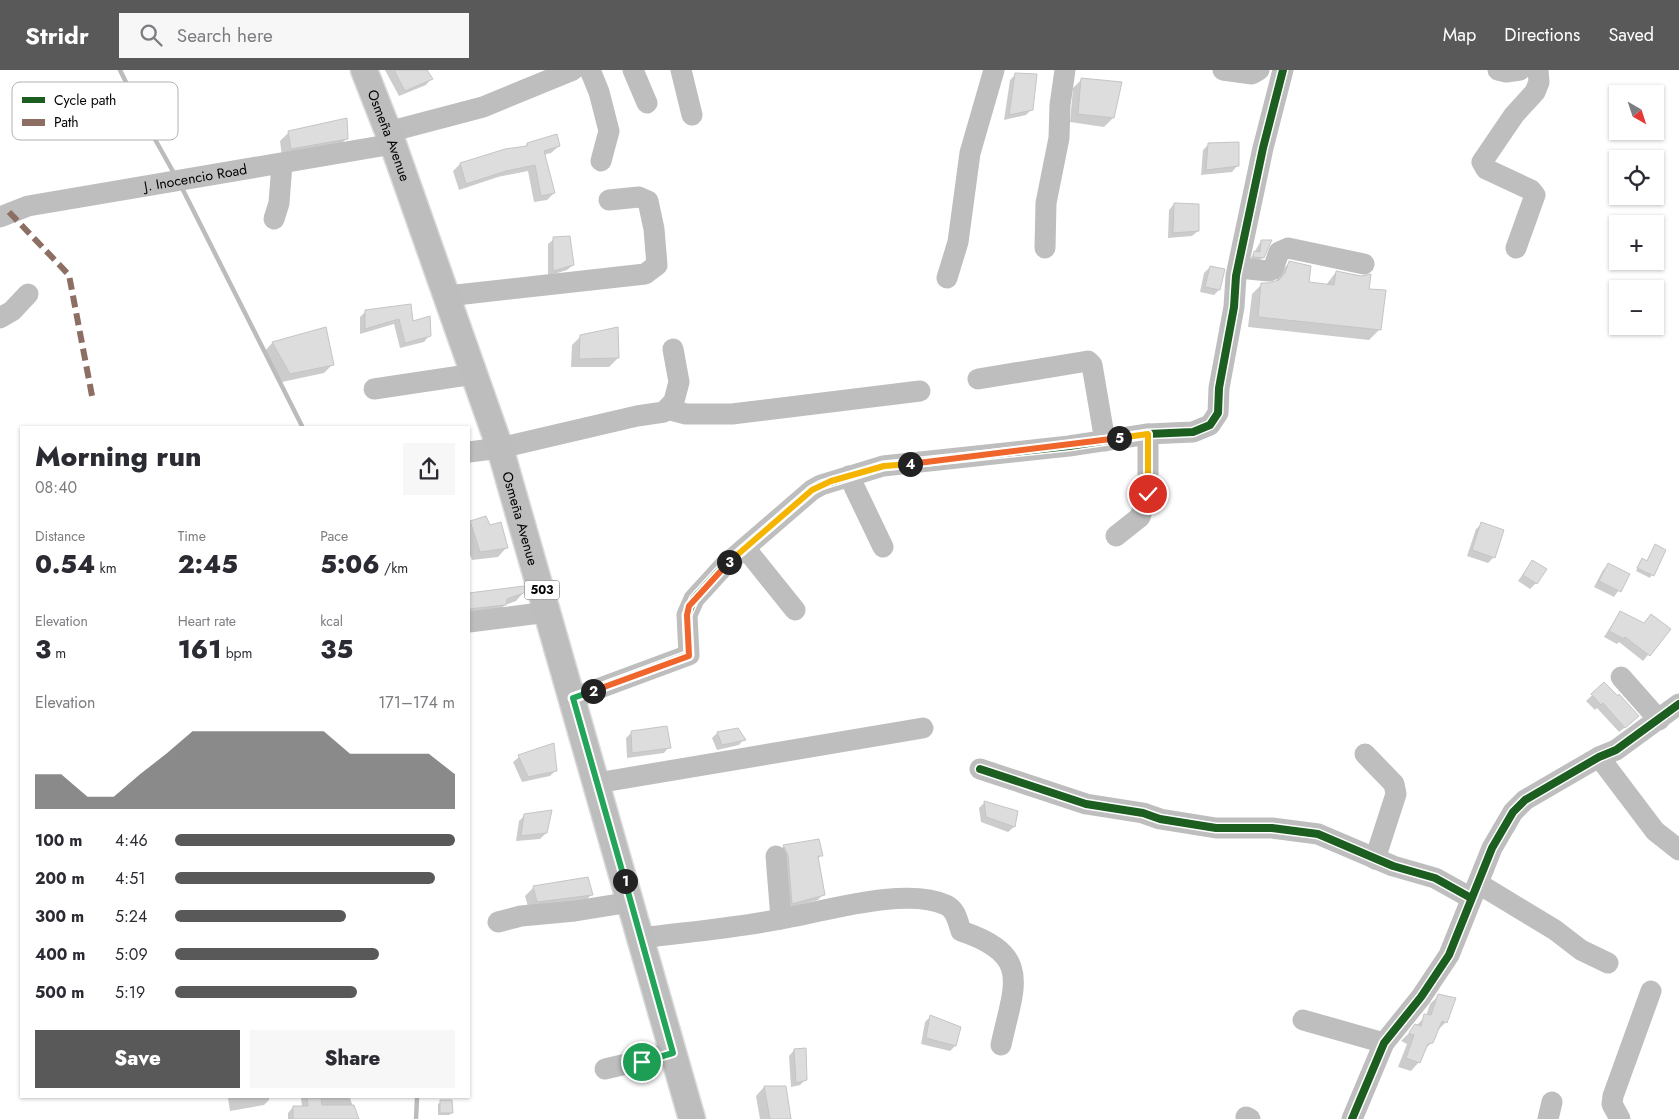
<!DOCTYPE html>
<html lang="en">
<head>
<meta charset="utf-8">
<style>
  body { margin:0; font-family:Jost,sans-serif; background:#f7f7f7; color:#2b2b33; height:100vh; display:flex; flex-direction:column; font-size:19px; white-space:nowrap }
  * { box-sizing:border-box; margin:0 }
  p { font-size:16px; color:#7c7c81 }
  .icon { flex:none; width:28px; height:28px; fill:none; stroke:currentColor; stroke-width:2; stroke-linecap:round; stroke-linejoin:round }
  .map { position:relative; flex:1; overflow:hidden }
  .sheet { position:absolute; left:20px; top:356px; width:450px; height:672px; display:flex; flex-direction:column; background:#fff; border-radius:0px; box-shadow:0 1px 4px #0004 }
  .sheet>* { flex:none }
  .needle { width:32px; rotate:141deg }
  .tools { position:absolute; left:1609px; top:15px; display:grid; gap:10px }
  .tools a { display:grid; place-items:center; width:55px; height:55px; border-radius:0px; background:#fff; box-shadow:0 1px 4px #0004; font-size:25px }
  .pin { position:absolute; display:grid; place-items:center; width:42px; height:42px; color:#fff; margin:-21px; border:2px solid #fff; border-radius:50%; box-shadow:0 1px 5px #0007 }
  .km { position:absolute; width:25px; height:25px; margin:-12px; border-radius:50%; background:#222; color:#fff; font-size:14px; line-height:25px; text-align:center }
  .round { display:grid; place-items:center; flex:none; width:52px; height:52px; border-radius:0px; background:#f7f7f7 }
  .overview { display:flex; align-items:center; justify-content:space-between; height:85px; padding:0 15px }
  h1 { font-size:28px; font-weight:800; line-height:38px }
  .stats { display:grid; grid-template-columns:repeat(3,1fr); gap:8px; height:85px; padding:5px 15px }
  .stats div { display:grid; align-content:center }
  .stats b { font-size:25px; font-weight:800 }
  .stats small { font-size:14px; font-weight:400 }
  .stats p { font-size:14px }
  .chart { height:140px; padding:10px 15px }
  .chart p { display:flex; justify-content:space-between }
  .chart svg { width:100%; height:90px; margin-top:5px; fill:#595959; opacity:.7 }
  .button { display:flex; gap:10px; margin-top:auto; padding:10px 15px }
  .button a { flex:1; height:58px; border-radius:0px; background:#595959; color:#fff; font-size:20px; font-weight:800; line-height:58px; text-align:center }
  .button a+a { background:#f7f7f7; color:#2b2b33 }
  ul { padding:0 15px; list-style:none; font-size:16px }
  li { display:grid; grid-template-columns:80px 60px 1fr; align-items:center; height:38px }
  li i { height:12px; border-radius:6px; background:#595959 }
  header { display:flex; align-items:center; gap:30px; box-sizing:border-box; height:70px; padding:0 25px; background:#595959; color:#fff }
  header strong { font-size:24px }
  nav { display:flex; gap:28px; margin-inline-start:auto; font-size:18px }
  .search { width:350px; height:45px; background:#f7f7f7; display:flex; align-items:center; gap:12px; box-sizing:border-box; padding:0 18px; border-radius:0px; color:#7c7c81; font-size:19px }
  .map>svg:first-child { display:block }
  .shadow { fill:#0003 }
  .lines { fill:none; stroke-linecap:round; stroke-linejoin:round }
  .stream { stroke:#bcbcbc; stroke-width:4.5 }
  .building { fill:#ddd; stroke:#c5c5c5 }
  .major-casing { stroke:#dbdbdb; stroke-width:29 }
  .minor { stroke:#bebebe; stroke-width:21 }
  .major { stroke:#bdbdbd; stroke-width:26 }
  .quiet { stroke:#8d6e63; stroke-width:6; stroke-dasharray:12 6; stroke-linecap:butt }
  .cycleway-casing { stroke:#fff; stroke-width:11 }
  .cycleway { stroke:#1b5e20; stroke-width:8 }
  .split-1-casing { stroke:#fff; stroke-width:10 }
  .split-2-casing { stroke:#fff; stroke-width:10 }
  .split-3-casing { stroke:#fff; stroke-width:10 }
  .split-4-casing { stroke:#fff; stroke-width:10 }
  .split-5-casing { stroke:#fff; stroke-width:10 }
  .split-6-casing { stroke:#fff; stroke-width:10 }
  .split-1 { stroke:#22a559; stroke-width:6 }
  .split-2 { stroke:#22a559; stroke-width:6 }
  .split-3 { stroke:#f0652b; stroke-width:6 }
  .split-4 { stroke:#f5b400; stroke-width:6 }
  .split-5 { stroke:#f0652b; stroke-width:6 }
  .split-6 { stroke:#f5b400; stroke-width:6 }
  .labels { text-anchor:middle; stroke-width:4; stroke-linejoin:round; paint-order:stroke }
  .shield { fill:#fff; stroke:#4c4c4c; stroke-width:1 }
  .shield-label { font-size:12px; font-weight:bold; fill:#000 }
  .street-label { font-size:14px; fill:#000; stroke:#fff }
  .key { fill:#fff; stroke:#b2b2b2; stroke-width:1 }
  .key-label { font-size:14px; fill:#000 }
</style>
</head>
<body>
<header>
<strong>Stridr</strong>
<div class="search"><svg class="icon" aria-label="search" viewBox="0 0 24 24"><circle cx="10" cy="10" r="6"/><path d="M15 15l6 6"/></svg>Search here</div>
<nav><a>Map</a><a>Directions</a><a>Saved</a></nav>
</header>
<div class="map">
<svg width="1679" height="1049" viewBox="0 0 1679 1049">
  <rect width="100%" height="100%" fill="#fff"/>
  <!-- shadow -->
  <path class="shadow" d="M385,0H425L431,9L426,15L399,26Z
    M1016,4L1032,39L1026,45L1004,50L1010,10Z
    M1082,9L1113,48L1104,57L1070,52L1073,18Z
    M289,62L347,68L338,77L282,87L280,71Z
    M527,74L559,76L551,83L543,85L554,123L547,130L534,132L528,101L498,107L459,120L453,101L460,94L524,78Z
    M1209,74L1237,96L1232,102L1201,105L1203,80Z
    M1174,134L1198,161L1192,166L1168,168L1169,140Z
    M554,169L573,195L567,200L548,206V174Z
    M1261,171L1263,187L1258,192L1249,191Z
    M1290,192L1308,214L1326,215L1336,202L1368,220L1380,259L1369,270L1248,257L1252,224L1262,214L1276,212L1279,203Z
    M1210,197L1219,220L1214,225L1200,222L1204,203Z
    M410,235L411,252L429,266L424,272L400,278L394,254L360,264V247L365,242Z
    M325,259L332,295L324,303L282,312L264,282L272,273Z
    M581,266L618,288L609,297H571L572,275Z
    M470,452L489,457L506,478L498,487L472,490L469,482Z
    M1482,454L1494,487L1488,493L1467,486L1476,459Z
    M1655,476L1665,481L1650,508L1636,501L1640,492H1646Z
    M1532,491L1536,513L1530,519L1518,511Z
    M1608,495L1629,505L1614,527L1594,517L1603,500Z
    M523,517L524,522L516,531L505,535L496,543L469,547V524Z
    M1620,542L1643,554L1669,559L1643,591L1619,572L1617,574L1604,567Z
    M1604,614L1618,628L1632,652L1619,662L1597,638L1595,640L1586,631Z
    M632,662L669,677L664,683L627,688L626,668Z
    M717,663L744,669L739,675L717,680L712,668Z
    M519,687L556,700L550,706L522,712L513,692Z
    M984,733L1017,742L1014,757L1008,762L981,752L979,738Z
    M525,745L546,763L540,769L516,771L519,751Z
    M784,776L822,785L817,789L823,824L818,830L787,839L779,781Z
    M533,818L591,825L583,834L529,840L525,826Z
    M1439,925L1446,952L1437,961L1432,972L1424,980L1419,992L1411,1001L1398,997L1407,974L1401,971L1426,946L1430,934Z
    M931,946L955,976L950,981L921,974L925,952Z
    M794,980L806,1009L800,1015L791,1017L789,986Z
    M764,1017L790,1049H760L756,1026Z
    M228,1028H269V1030L264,1035L230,1041Z
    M301,1028H352H350L357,1049H288V1043L293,1037H302Z
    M441,1032L452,1043L449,1045H438V1034Z"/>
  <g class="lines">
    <!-- stream -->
    <path class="stream" d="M120,0L147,55L175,105
      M181,116L303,358
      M416,1049L417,1028"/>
  </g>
  <!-- building -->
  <path class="building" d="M394,0H427L433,9L405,21Z
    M1015,3L1037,4L1033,40L1009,45Z
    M1081,8L1122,12L1114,48L1078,44Z
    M347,48L348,69L291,79L288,61Z
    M557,64L560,76L544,81L555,123L541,126L535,95L506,101L466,114L460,93L505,79L527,76V73Z
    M1239,72V96L1206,100L1208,73Z
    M1174,133L1199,134V161L1173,163Z
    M570,166L574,195L553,201V167Z
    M1261,170H1272L1271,172L1264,188L1253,187L1254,181L1260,182Z
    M1289,191L1311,196L1309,212L1334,215L1336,201L1361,206L1371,204L1369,219L1386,220L1381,260L1258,247L1261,213H1268L1279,210L1285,203Z
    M1210,196L1225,199L1220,220L1205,217Z
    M411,234L413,251L430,246L431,266L405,273L399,249L365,259V240Z
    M326,257L334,295L290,304L272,272Z
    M618,257L619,288L579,289L580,265Z
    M486,446L490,455L501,452L508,478L480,482L470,451Z
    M1481,452L1504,460L1495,488L1472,480Z
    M1655,474L1666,480L1654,506L1637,498L1642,488L1647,491Z
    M1532,490L1547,499L1537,514L1523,505Z
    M1608,493L1630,504L1621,522L1599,511Z
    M524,516L526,522L507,529L506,535L469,539V523Z
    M1620,541L1644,553L1651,544L1671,559L1650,586L1625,567L1624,569L1609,561Z
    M1604,612L1618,626L1619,624L1639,646L1625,658L1603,633L1601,635L1591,624Z
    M667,656L671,678L632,683L631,661Z
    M738,658L746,670L722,675L717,662Z
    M554,673L557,701L528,707L518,685Z
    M984,731L1018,741L1015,757L986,747Z
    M552,740L547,763L521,766L524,744Z
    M819,769L823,786H818L825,825L792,834L788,785L783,775Z
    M588,807L593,825L537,832L533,816Z
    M1438,924L1456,928L1447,953L1442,951L1433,973L1428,974L1420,993L1406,988L1414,965L1409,964L1410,961L1415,954L1421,956L1424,944L1431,945Z
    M930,945L961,957L956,976L926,968Z
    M806,978L807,1010L796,1013L794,979Z
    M764,1016H786L791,1049H770Z
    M307,1028H321L322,1035H354L359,1049H293V1036H308Z
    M440,1030H452L453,1043H440Z"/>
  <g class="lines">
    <!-- major casing -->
    <g class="major-casing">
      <g id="major">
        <path id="s2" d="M364,0L393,74L500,378L692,1049"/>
      </g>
    </g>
    <!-- minor -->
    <g class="minor">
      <path d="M590,0L599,22L609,61L601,91"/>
      <path d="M633,0L647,33"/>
      <path d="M681,0L692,45"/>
      <path d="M1223,0L1252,4L1259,0"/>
      <path d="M1498,0L1506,2L1520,0"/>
      <path d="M388,62L483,37L573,0"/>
      <path id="s1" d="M0,147L28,136L393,74"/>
      <path d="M274,149L279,133L282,94"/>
      <path d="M1045,178L1046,133L1059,68L1060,35L1065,0"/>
      <path d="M1516,178L1535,125L1531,120L1486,99L1482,92L1514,45L1535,22L1539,12L1538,0"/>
      <path d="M1238,198L1269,201L1273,199L1279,182L1288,178L1364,194"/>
      <path d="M947,208L958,172L970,83L994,0"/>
      <path d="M447,226L645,204L657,195L654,159L648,131L639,127L609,130"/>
      <path d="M0,248L12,241L28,224"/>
      <path d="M978,309L1088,291L1092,295L1105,371"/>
      <path d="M374,319L474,304"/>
      <path d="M667,339L686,344H732L920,321"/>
      <path d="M469,382L500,378L637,346L664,342L674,331L679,312L673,279"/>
      <path d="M849,406L883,477"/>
      <path d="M1116,466L1140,447L1148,424V364"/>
      <path d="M746,479L795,540"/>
      <path d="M469,552L548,542"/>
      <path d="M1621,607L1659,650"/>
      <path d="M573,628L689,585L687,545L694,529L724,496L812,420L821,415L883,396L1069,376L1148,364L1193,362L1210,355L1218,343L1219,318L1234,237L1236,206L1263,78L1283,0"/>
      <path d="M1365,684L1394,714L1396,724L1375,789"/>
      <path d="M1599,687L1655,761L1679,780"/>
      <path d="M980,699L1086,734L1143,743L1160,749L1216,758H1272L1318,764L1393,796L1435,808L1471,828"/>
      <path d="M597,713L923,658"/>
      <path d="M776,786L781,849"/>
      <path d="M1479,814L1555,860L1581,880L1608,893"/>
      <path d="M498,852L521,846L575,841L631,832"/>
      <path d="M641,868C687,862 735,858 781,849C823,842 906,816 946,835C956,839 958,852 961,861C1033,885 1014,915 1001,975"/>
      <path d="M1303,950L1384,973"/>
      <path d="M605,999L673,983"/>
      <path d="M1246,1047L1250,1049"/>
      <path d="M1352,1049L1384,973L1421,927L1449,885L1492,778L1513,742L1525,730L1599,687L1616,680L1679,634"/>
      <path d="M1548,1049L1552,1032"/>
      <path d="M1620,1049L1612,1034L1613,1026L1651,921"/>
    </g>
    <!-- major -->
    <use href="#major" class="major"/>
    <!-- quiet -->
    <path class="quiet" d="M9,142L69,205L93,331"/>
    <!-- cycleway casing -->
    <g class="cycleway-casing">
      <path id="cycleway" d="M573,628L689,585L687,545L694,529L724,496L812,420L821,415L883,396L1069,376L1148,364L1193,362L1210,355L1218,343L1219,318L1234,237L1236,206L1263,78L1283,0
        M980,699L1086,734L1143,743L1160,749L1216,758H1272L1318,764L1393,796L1435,808L1471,828
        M1352,1049L1384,973L1421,927L1449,885L1492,778L1513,742L1525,730L1599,687L1616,680L1679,634"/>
    </g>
    <!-- cycleway -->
    <use href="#cycleway" class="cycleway"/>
  </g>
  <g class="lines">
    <!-- split-1 casing -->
    <g class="split-1-casing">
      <path id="split-1" d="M625,811L673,983L642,992"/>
    </g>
    <!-- split-2 casing -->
    <g class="split-2-casing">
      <path id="split-2" d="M593,621L573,628L625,811"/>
    </g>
    <!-- split-3 casing -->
    <g class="split-3-casing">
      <path id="split-3" d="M593,621L689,586L687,545L689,536L729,492"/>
    </g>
    <!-- split-4 casing -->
    <g class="split-4-casing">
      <path id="split-4" d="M729,492L812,420L831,411L884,396L910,394"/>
    </g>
    <!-- split-5 casing -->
    <g class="split-5-casing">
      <path id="split-5" d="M910,394L1119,368"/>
    </g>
    <!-- split-6 casing -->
    <g class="split-6-casing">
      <path id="split-6" d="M1119,368L1148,364V424"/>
    </g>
    <!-- split-1 -->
    <use href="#split-1" class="split-1"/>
    <!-- split-2 -->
    <use href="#split-2" class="split-2"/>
    <!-- split-3 -->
    <use href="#split-3" class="split-3"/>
    <!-- split-4 -->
    <use href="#split-4" class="split-4"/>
    <!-- split-5 -->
    <use href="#split-5" class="split-5"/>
    <!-- split-6 -->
    <use href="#split-6" class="split-6"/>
  </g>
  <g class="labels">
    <!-- shield labels -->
    <rect class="shield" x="524.5" y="510.5" width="35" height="19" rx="4"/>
    <g class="shield-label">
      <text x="542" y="524">503</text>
    </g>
    <!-- street labels -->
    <g class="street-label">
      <text dy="5" stroke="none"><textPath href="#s2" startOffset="70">Osmeña Avenue</textPath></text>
      <text dy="5" stroke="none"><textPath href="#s1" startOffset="200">J. Inocencio Road</textPath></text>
      <text dy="5" stroke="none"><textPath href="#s2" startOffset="475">Osmeña Avenue</textPath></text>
    </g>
  </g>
  <!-- legend -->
  <rect x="12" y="12" width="166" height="58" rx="8" class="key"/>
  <rect x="22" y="27" width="23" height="6" fill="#1b5e20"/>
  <rect x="22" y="49" width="23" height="7" fill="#8d6e63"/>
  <g class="key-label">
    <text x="54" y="35">Cycle path</text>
    <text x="54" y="57">Path</text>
  </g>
</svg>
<div class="tools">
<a><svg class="needle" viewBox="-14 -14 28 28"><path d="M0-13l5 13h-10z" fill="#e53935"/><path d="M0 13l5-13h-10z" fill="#7c7c81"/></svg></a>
<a><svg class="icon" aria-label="locate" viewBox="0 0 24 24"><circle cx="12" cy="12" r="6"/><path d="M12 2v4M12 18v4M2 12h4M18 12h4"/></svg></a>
<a>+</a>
<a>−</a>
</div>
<div class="pin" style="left:642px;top:992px;background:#1e9e55"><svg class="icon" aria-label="arrive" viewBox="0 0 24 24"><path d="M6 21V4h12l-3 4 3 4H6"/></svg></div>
<div class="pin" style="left:1148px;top:424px;background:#d93025"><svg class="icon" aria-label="check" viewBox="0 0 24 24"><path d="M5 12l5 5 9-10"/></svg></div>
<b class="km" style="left:625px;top:811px">1</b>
<b class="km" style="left:593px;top:621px">2</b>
<b class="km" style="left:729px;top:492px">3</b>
<b class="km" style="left:910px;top:394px">4</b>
<b class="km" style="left:1119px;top:368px">5</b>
<section class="sheet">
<div class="overview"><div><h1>Morning run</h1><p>08:40</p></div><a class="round"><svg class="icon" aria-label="share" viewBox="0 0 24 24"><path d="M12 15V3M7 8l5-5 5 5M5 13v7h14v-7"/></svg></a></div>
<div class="stats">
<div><p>Distance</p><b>0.54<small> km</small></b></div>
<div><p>Time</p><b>2:45</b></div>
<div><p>Pace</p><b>5:06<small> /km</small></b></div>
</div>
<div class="stats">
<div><p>Elevation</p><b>3<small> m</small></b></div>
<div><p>Heart rate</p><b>161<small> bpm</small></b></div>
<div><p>kcal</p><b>35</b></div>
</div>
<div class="chart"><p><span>Elevation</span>171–174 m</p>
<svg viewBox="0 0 160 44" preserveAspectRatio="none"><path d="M0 44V27L10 27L20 38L30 38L40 27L50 17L60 6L70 6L80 6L90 6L100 6L110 6L120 17L130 17L140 17L150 17L160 27V44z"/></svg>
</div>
<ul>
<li><b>100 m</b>4:46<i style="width:100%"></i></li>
<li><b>200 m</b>4:51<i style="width:93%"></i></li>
<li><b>300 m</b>5:24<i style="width:61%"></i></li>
<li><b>400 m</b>5:09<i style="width:73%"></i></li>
<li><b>500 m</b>5:19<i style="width:65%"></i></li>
</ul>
<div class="button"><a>Save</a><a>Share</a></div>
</section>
</div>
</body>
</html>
